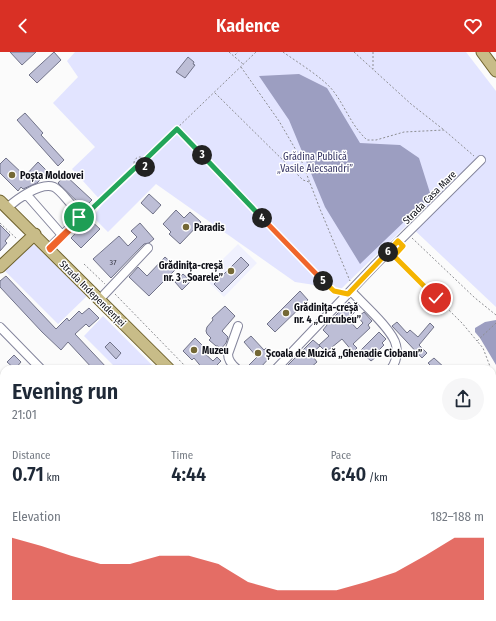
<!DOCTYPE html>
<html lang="en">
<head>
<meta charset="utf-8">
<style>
  body { margin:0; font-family:"Fira Sans Condensed",sans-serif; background:#f6f6f7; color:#1f2937; height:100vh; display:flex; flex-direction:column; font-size:15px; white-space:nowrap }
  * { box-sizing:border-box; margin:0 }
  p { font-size:13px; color:#747a83 }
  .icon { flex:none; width:22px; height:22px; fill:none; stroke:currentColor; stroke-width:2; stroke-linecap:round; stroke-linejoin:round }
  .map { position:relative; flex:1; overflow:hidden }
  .panel { position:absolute; left:0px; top:313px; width:496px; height:256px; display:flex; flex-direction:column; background:#fff; border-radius:12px 12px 0 0; box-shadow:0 1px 3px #0004 }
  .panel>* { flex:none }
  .pin { position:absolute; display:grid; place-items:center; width:34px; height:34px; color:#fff; margin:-17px; border:2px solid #fff; border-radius:50%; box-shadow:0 1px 4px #0007 }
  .km { position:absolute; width:20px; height:20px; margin:-10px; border-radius:50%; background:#222; color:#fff; font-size:11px; line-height:20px; text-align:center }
  .round { display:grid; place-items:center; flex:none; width:42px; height:42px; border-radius:21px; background:#f6f6f7 }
  .summary { display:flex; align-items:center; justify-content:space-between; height:68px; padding:0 12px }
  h1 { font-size:22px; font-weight:600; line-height:30px }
  .metrics { display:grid; grid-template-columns:repeat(3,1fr); gap:6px; height:68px; padding:4px 12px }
  .metrics div { display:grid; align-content:center }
  .metrics b { font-size:20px; font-weight:600 }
  .metrics small { font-size:11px; font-weight:400 }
  .metrics p { font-size:11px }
  .chart { height:112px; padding:8px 12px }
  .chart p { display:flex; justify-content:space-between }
  .chart svg { width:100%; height:72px; margin-top:4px; fill:#d93025; opacity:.7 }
  header { display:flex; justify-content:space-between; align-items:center; height:52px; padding:0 12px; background:#d93025; color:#fff; font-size:18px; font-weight:600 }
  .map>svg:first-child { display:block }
  .built { fill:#f0f1fe }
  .green { fill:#e2e4ff }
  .water { fill:#9c9ec1 }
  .building { fill:#bdbed6; stroke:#717389 }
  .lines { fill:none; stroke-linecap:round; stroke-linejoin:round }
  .minor-casing { stroke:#84859c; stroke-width:10 }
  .major-casing { stroke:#6f622d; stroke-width:13 }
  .path { stroke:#8d8e92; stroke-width:1; stroke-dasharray:2 2; stroke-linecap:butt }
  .minor { stroke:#fff; stroke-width:8 }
  .major { stroke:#c8bc88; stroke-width:11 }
  .split-1-casing { stroke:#fff; stroke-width:8 }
  .split-2-casing { stroke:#fff; stroke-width:8 }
  .split-3-casing { stroke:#fff; stroke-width:8 }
  .split-4-casing { stroke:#fff; stroke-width:8 }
  .split-5-casing { stroke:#fff; stroke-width:8 }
  .split-6-casing { stroke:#fff; stroke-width:8 }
  .split-7-casing { stroke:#fff; stroke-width:8 }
  .split-1 { stroke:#f0652b; stroke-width:5 }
  .split-2 { stroke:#22a559; stroke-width:5 }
  .split-3 { stroke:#22a559; stroke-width:5 }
  .split-4 { stroke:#22a559; stroke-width:5 }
  .split-5 { stroke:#f0652b; stroke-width:5 }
  .split-6 { stroke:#f5b400; stroke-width:5 }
  .split-7 { stroke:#f5b400; stroke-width:5 }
  .poi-dot { fill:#746835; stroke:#fff; stroke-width:1.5 }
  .labels { text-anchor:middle; stroke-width:3; stroke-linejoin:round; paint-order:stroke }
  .number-label { font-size:8px; fill:#393a46 }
  .park-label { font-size:10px; fill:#343362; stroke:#fff }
  .poi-label { font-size:10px; font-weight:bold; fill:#0d0e16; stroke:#fff; text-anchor:start }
  .street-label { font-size:10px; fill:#0d0e16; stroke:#fff }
</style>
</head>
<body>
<header><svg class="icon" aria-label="back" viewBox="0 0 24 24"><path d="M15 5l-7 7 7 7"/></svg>Kadence<svg class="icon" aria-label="heart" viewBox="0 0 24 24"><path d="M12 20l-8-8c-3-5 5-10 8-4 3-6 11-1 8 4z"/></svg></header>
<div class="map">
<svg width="496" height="569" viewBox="0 0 496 569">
  <rect width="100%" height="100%" fill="#fbfbfb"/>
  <!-- built -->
  <path class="built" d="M238,192L257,211L224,245L204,226Z
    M492,394L496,396V491L492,487Z"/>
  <!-- green -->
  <path class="green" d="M75,0H466L496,39V255L408,172L341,237L295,230L156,132L108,180L93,165L103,151L72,117L95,95L53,51L78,25L67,9Z
    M35,193L87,244L58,272L4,218L29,194Z
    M103,264L156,317H117L84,284Z"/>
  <!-- water -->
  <path class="water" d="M299,22L327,36L360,91L400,93L419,106L431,144L360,212L325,155L289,68L259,24Z
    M496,268V313L480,286L475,280V276L485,270Z"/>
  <!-- building -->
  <path class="building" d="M10,0H36L22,13Z
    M54,0L61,8L37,31L29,23Z
    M188,5L194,10L193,12L195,13L185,26L176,20Z
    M25,61L43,81L41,83L64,108L58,114L17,68Z
    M6,106L25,124L38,110L48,120L37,131L23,137L21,135L18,139L0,121V112Z
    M65,123L92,148L84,156L58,131Z
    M149,142L161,153L153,162L141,151Z
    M176,158L184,166L190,160L201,170L180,192L169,182L171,180L163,172Z
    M89,167L100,177L81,196L71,186Z
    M140,171L154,187L149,191L144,192L111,226L93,207L119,184L128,194L137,185L131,179Z
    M0,173L10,183L5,189L7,191L0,199Z
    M165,205L177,216L149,244L129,225L138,215L147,224Z
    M241,205L249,213L222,240L214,232Z
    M183,222L191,229L182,238L175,230Z
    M6,224L56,277L67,266L69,269L79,259L82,262L89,256L99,266L89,275L86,272L75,282L108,317H93L68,290L61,298L42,280L0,235V229Z
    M300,239L308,248L275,280L267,272Z
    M349,250L357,258L348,267L357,277L363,271L358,265L364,260L372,269L368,273L370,276L353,292L357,296L353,300L342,287L326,300L319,293L329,284L323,278L327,273V272Z
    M225,254L235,264L222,279L228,285L226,291L221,297L218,294H216L209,288L211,286L207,282L206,279L207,275L213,268L212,266Z
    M397,270L407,281L410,278L418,285L430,271L434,275L419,293L427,301L422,306L392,274Z
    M379,280L386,287L382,291L384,293L374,303L376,305L371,309L360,299Z
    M251,284L264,298L266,296L273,302L259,317H253L249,313L257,305L244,290Z
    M195,286L205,296L202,299L213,309L217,305L221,309L217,313L221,317H203L194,306L192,308L183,299Z
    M313,288L320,294L311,302L317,310L309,317H284Z
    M110,290L121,301L116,307L105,295Z
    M14,303L21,310L15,317L7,310Z
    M434,306L446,317H434L428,311Z"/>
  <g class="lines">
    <!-- minor casing -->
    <g class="minor-casing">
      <path id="minor" d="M26,142L62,183
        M7,156C17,147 40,130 54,135C61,139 66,147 71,152C76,158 80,161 78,168L49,196
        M351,239C362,251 393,278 396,293C398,302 396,310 391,317
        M100,247L148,196
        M0,275L41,317
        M237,317C232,313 228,309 228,302L238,274
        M276,317L376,212L481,108
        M0,411L4,415
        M0,489L4,485
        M0,543L4,547
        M22,565L26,569
        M153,565L157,569
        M287,565L291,569
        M172,569L176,565"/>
    </g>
    <!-- major casing -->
    <g class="major-casing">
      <path id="major" d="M482,0L496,19
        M0,149L169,317
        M0,215L35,182
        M419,565L423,569"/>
    </g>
    <!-- path -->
    <path class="path" d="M229,0L243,12
      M283,0C297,10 325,27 334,40C346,56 351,73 367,88H376L404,80L444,78L474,104
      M354,0L411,52L444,78
      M373,0V17
      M235,3L238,0
      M241,15L279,69L300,105L320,157L350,229
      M215,41L303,128L309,130
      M177,77L256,161L334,239L340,240
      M134 111a6 6 0 1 1 12 0a6 6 0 1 1-12 0Z
      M145,107L256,0
      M85,164L135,115
      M0,171L17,187
      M412,186L475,246L496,263
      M395,205L462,271L477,289
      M84,212L105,232
      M115,242L188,317
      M491,317L483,296L477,289L496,271
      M492,386L496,388"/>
    <!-- minor -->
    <use href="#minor" class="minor"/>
    <!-- major -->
    <use href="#major" class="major"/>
  </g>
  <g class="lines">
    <!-- split-1 casing -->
    <g class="split-1-casing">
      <path id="split-1" d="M79,165L78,168L49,196L50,198L80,168"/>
    </g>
    <!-- split-2 casing -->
    <g class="split-2-casing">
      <path id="split-2" d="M80,168L136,115L141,117L145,115"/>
    </g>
    <!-- split-3 casing -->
    <g class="split-3-casing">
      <path id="split-3" d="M145,115L146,111L145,108L177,77L202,103"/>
    </g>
    <!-- split-4 casing -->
    <g class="split-4-casing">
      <path id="split-4" d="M202,103L262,166"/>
    </g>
    <!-- split-5 casing -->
    <g class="split-5-casing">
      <path id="split-5" d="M262,166L323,229"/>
    </g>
    <!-- split-6 casing -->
    <g class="split-6-casing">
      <path id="split-6" d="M323,229L334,239L348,242L388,200"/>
    </g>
    <!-- split-7 casing -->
    <g class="split-7-casing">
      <path id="split-7" d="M388,200L398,189L403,194L394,204L436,246"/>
    </g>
    <!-- split-1 -->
    <use href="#split-1" class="split-1"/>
    <!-- split-2 -->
    <use href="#split-2" class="split-2"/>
    <!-- split-3 -->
    <use href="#split-3" class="split-3"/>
    <!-- split-4 -->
    <use href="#split-4" class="split-4"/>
    <!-- split-5 -->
    <use href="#split-5" class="split-5"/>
    <!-- split-6 -->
    <use href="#split-6" class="split-6"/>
    <!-- split-7 -->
    <use href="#split-7" class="split-7"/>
  </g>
  <!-- markers -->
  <g class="poi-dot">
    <circle cx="12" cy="123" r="4"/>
    <circle cx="186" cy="175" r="4"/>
    <circle cx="231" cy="219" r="4"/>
    <circle cx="286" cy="261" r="4"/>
    <circle cx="194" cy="298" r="4"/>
    <circle cx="258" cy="301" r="4"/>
  </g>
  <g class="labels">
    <!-- number labels -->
    <g class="number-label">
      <text x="113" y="213">37</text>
    </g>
    <!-- park labels -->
    <g class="park-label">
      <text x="315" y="108">Grădina Publică<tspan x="315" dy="12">„Vasile Alecsandri”</tspan></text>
    </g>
    <!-- poi labels -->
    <g class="poi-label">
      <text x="20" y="127">Poșta Moldovei</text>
      <text x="194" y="179">Paradis</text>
      <text x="223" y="217" text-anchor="end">Grădinița-creșă<tspan x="223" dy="12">nr. 3 „Soarele”</tspan></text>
      <text x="294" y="259">Grădinița-creșă<tspan x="294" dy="12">nr. 4 „Curcubeu”</tspan></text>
      <text x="202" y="302">Muzeu</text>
      <text x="266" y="305">Școala de Muzică „Ghenadie Ciobanu”</text>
    </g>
    <!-- street labels -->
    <g class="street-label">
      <text transform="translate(429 145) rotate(-45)" y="4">Strada Casa Mare</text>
      <text transform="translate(93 241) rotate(45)" y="4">Strada Independenței</text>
    </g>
  </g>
</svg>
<div class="pin" style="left:79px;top:165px;background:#1e9e55"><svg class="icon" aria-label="arrive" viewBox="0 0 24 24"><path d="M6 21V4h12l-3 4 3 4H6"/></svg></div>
<div class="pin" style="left:436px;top:246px;background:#d93025"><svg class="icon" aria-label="check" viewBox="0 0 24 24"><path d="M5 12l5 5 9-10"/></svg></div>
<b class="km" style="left:145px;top:115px">2</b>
<b class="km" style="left:202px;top:103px">3</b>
<b class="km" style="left:262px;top:166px">4</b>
<b class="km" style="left:323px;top:229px">5</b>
<b class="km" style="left:388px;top:200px">6</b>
<section class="panel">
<div class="summary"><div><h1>Evening run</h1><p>21:01</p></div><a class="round"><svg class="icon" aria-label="share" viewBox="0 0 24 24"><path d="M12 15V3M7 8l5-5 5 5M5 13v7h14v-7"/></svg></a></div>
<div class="metrics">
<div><p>Distance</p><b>0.71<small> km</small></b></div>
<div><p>Time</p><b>4:44</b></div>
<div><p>Pace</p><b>6:40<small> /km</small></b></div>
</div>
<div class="chart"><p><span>Elevation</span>182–188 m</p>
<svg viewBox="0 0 160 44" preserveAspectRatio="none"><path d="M0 44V6L10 11L20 17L30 22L40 22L50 17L60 17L70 22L80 33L90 38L100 38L110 38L120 33L130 27L140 17L150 6L160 6V44z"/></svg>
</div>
</section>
</div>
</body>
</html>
